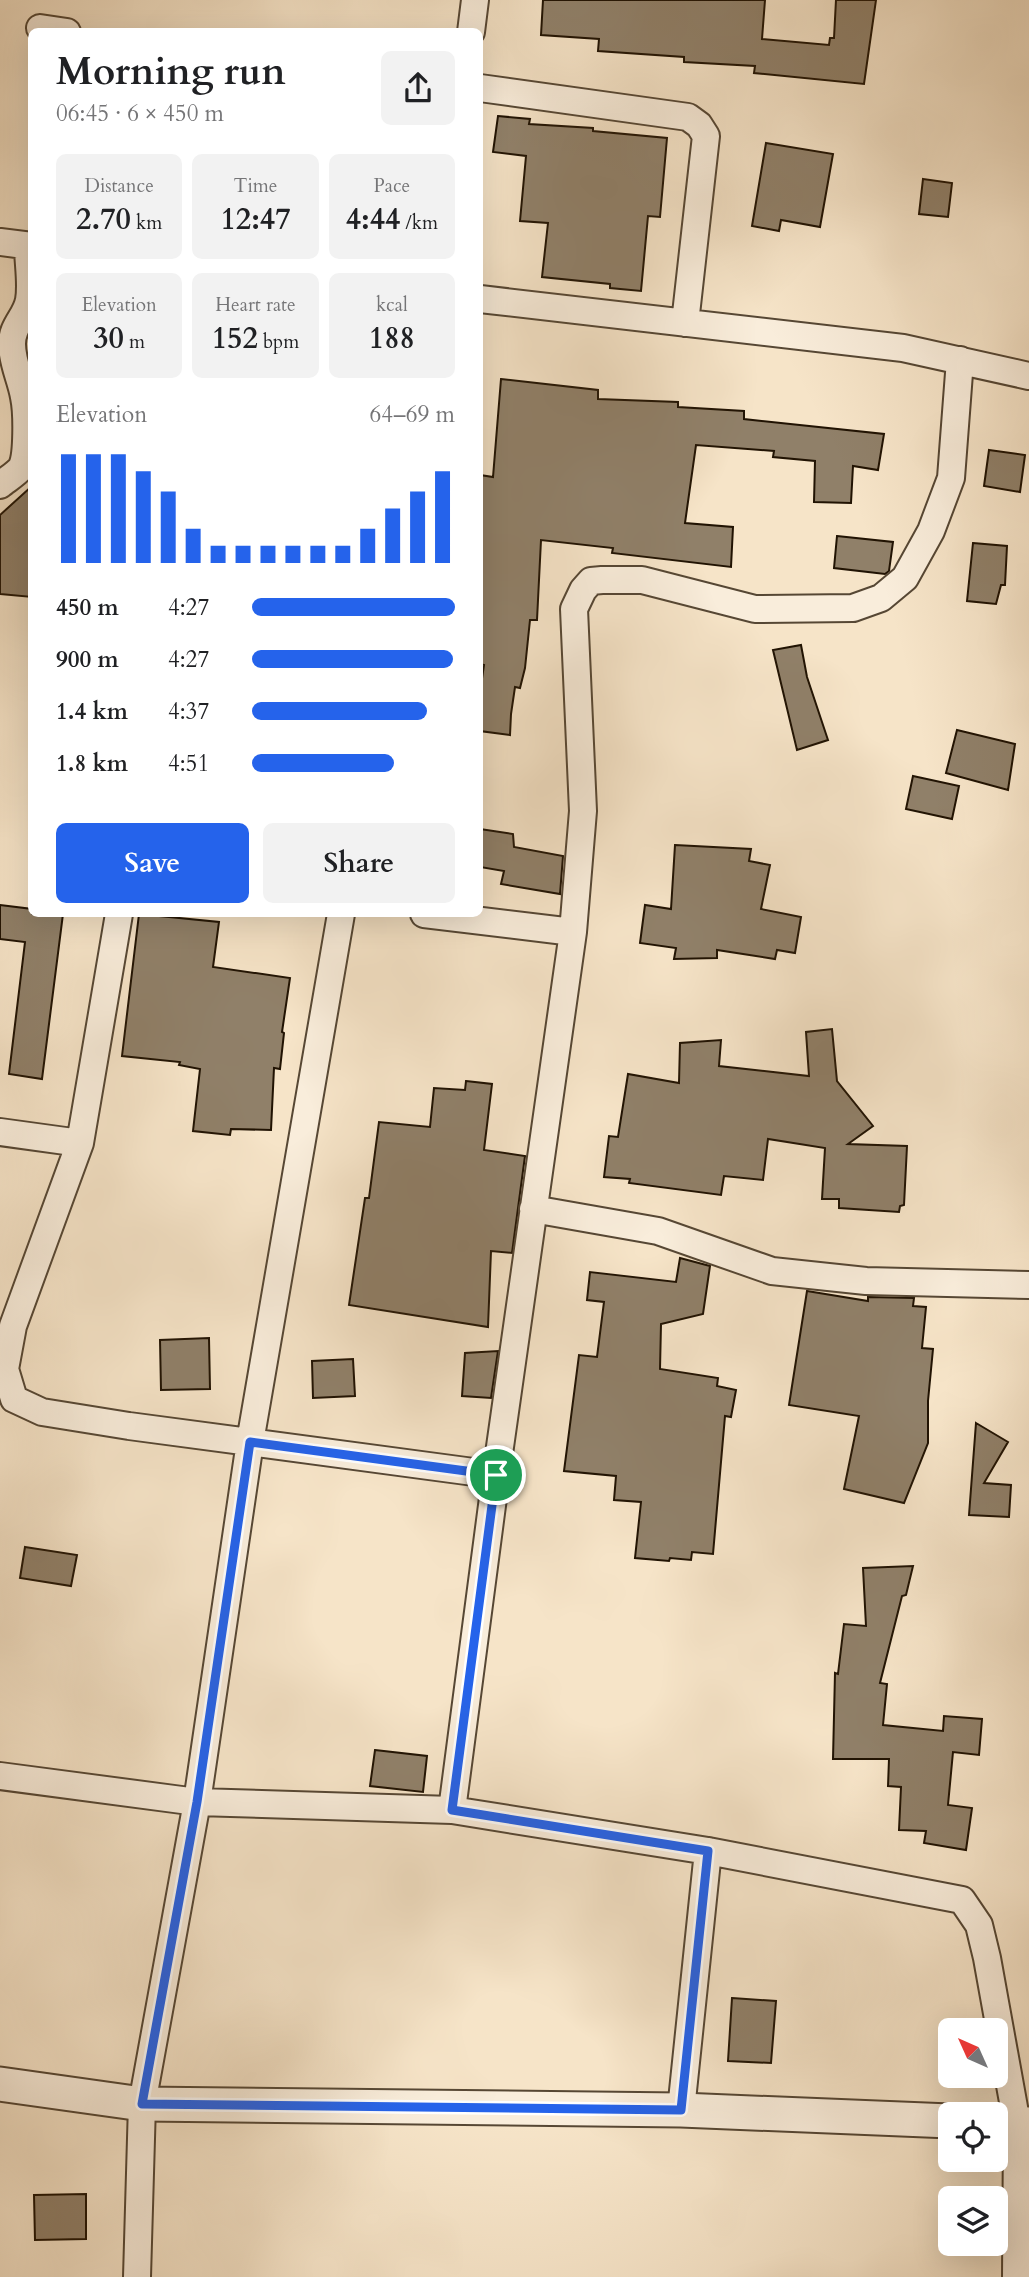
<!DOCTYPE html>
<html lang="en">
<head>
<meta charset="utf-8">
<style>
  body { margin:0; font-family:Cardo,serif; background:#f2f2f2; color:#202124; height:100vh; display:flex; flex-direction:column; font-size:26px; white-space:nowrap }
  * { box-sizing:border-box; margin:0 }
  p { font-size:23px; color:#757577 }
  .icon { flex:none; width:38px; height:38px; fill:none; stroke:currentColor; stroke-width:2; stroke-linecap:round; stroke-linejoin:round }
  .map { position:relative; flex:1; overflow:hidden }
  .panel { position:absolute; left:28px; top:28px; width:455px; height:889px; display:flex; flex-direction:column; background:#fff; border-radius:10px; box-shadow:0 7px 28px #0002 }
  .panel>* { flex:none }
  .needle { width:46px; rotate:315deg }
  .buttons { position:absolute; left:938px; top:2018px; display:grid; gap:14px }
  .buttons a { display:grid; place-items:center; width:70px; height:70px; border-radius:10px; background:#fff; box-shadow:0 7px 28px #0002; font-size:35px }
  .pin { position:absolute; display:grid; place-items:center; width:60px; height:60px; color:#fff; margin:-30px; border:4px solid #fff; border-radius:50%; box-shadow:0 2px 7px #0007 }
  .round { display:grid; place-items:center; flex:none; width:74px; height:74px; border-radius:10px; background:#f2f2f2 }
  .overview { display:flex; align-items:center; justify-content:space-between; height:119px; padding:0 28px }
  h1 { font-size:38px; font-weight:600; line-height:52px }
  .stats { display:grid; grid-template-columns:repeat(3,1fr); gap:10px; height:119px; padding:7px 28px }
  .stats div { display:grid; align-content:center; border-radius:10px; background:#f2f2f2; text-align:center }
  .stats b { font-size:30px; font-weight:600 }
  .stats small { font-size:19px; font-weight:400 }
  .stats p { font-size:19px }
  .chart { height:196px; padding:14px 28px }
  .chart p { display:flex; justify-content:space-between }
  .chart svg { width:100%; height:126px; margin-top:7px; stroke:#2563eb; stroke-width:6 }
  .primary-button { display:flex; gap:14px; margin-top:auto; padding:14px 28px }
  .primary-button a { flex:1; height:80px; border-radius:10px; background:#2563eb; color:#fff; font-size:28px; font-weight:600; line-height:80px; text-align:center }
  .primary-button a+a { background:#f2f2f2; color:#202124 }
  ul { padding:0 28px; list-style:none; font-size:23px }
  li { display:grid; grid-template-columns:112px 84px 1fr; align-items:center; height:52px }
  li i { height:18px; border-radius:9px; background:#2563eb }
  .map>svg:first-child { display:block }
  .building { fill:#908069; stroke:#211303; stroke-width:2 }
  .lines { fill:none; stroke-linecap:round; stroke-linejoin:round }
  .minor-casing { stroke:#564734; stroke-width:30 }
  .tertiary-casing { stroke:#564734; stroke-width:37 }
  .minor { stroke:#f9eddb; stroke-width:26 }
  .tertiary { stroke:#f9eddb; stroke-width:33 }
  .route-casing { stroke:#fff; stroke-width:14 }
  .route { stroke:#2563eb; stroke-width:9 }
</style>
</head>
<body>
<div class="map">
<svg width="1029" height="2277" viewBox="0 0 1029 2277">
  <rect width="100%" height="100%" fill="#f6e4c8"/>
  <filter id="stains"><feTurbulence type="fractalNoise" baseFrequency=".00286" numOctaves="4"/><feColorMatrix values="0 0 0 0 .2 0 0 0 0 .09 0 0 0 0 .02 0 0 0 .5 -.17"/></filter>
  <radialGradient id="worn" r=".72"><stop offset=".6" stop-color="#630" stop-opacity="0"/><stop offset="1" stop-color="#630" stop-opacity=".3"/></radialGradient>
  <!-- building -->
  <path class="building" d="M543,0H765L762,39L829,45L830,38H834L836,0H876L864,84L754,73L755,66L684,62V57L598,51L599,39L541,35Z
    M498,116L530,119L529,124L593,128V131L667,138L660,217L648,216L641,291L610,288V284L542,277L548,223L520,221L526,156L493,152Z
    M766,143L833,154L820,227L781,220L779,231L752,226Z
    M923,179L952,183L948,217L919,214Z
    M501,379L598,390V399L678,402V407L744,411V419L884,434L878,470L853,466L851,503L814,502L815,461L773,457L774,451L696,445L685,523L733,527L731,567L612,553L613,548L541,540L537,620H530L525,668L520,688L515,687L511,714L510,735L480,731V692L484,665L480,664V475L493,477Z
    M989,450L1025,455L1020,492L984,486Z
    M32,486V597L0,594V515Z
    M837,536L893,542L889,571L885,574L834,568Z
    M973,543L1007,546L1005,585H1001L996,604L967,601Z
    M801,645L807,677L828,740L797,750L773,650Z
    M957,730L1015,744L1008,790L946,773Z
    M913,776L959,786L952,819L906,809Z
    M480,829L513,834L514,847L563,856L560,894L501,884L504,871L480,867Z
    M675,845L751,849L749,861L770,865L761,909L801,917L795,953L777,950L775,959L717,950V958L674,959L676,948L640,943L645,905L671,909Z
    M0,905L32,909V914H63L42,1079L9,1074L25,942L0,939Z
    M139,914L219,922L213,967L290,978L282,1032L284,1033L280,1069L274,1068L271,1130L231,1129L230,1135L193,1131L200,1069L179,1065L180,1062L122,1056Z
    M832,1029L837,1081L873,1126L848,1144L907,1146L904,1205L900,1206L899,1212L839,1208V1199H822L825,1148L768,1139L763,1180L724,1176L721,1195L629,1183L630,1179L604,1177L609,1136L618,1137L628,1074L679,1083L680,1043L721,1040L719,1066L809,1076L806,1032Z
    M466,1081L492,1084L484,1150L525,1156L512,1253L491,1251L488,1327L349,1305L365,1198H369L379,1122L430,1127L434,1088L465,1090Z
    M680,1258L710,1266L703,1314L661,1324L660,1369L718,1378L717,1386L736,1390L731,1417L725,1416L713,1554L692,1552L691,1560L670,1558L669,1561L635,1558L641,1502L614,1500L616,1476L564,1471L579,1355L597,1357L604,1302L587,1300L590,1272L676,1282Z
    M807,1291L868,1301V1297L914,1298L913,1306L926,1307L922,1348L933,1349L928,1401V1443L904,1503L844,1489L859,1416L789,1405Z
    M209,1338L210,1389L161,1390L160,1340Z
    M498,1351L491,1398L462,1396L465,1353Z
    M353,1359L355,1396L313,1398L312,1361Z
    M976,1423L1008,1442L984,1483L1011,1485L1009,1517L969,1515Z
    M25,1547L77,1555L71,1586L20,1578Z
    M913,1566L906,1595L902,1596L880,1683L887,1684L883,1725L943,1731L944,1716L982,1719L979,1755L953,1752L948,1805L972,1808L966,1850L924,1843L926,1831L899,1830L901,1787L888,1786L889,1759H833L835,1673L838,1674L844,1624L866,1626L863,1568Z
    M375,1750L427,1756L423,1792L370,1786Z
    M732,1998L776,2001L771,2063L728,2061Z
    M86,2194V2239L35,2240L34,2195Z"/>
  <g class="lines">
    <!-- minor casing -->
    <g class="minor-casing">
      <path id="minor" d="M40,28L67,32
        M471,32L475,0
        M480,88L688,117L699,125L706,136L685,323
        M0,242L32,246
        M480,299L903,348L1029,376
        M0,485C6,480 16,474 21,468C28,456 27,411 24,397C21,379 12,363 12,344C12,325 26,317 29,300C32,284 28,263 28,246
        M119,914L80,1143L13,1326L5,1369L14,1399L42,1412L129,1426L496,1475
        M424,914L573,932
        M0,1132L80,1143
        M533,1209L658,1231L772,1271L866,1281L1029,1285
        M0,1776L197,1802L452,1810L708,1851L962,1900L979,1925L987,1958L1017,2124L1016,2277
        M452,1810L496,1475L573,932L583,811L574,609L583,590L591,581L602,580H642L755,609L853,608L881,598L905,578L931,531L951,478L960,360
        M681,2110L708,1851
        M137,2277L142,2104L197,1802L250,1442L341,914"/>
    </g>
    <!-- tertiary casing -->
    <g class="tertiary-casing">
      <path id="tertiary" d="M0,2084L142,2104L681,2110L950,2121
        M996,2123L1029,2124"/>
    </g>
    <!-- minor -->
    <use href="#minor" class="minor"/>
    <!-- tertiary -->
    <use href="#tertiary" class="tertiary"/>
  </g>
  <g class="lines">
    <!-- route casing -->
    <g class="route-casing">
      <path id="route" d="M250,1442L496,1475L452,1810L708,1851L681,2110L142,2104L197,1802Z"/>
    </g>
    <!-- route -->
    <use href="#route" class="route"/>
  </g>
  <rect width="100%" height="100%" filter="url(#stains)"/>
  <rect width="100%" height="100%" fill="url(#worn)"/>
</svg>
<div class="buttons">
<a><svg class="needle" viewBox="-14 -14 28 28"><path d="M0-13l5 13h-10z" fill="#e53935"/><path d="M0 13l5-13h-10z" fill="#757577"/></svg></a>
<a><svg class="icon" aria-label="locate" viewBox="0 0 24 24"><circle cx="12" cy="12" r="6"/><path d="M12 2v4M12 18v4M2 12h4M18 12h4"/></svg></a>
<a><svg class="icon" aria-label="layers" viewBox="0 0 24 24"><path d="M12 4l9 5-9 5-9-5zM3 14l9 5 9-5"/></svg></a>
</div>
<div class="pin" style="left:496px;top:1475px;background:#1e9e55"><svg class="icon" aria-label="arrive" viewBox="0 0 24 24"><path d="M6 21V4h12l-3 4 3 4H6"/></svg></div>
<section class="panel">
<div class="overview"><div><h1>Morning run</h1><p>06:45 · 6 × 450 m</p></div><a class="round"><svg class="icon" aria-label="share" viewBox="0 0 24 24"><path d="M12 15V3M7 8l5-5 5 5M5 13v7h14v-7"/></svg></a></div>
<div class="stats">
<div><p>Distance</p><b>2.70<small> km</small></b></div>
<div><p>Time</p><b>12:47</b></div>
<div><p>Pace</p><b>4:44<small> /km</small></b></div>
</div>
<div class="stats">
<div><p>Elevation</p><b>30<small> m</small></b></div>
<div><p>Heart rate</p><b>152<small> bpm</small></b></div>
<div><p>kcal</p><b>188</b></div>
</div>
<div class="chart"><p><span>Elevation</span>64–69 m</p>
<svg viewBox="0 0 160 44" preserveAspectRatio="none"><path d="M5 44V6M15 44V6M25 44V6M35 44V12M45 44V19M55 44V32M65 44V38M75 44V38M85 44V38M95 44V38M105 44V38M115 44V38M125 44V32M135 44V25M145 44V19M155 44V12"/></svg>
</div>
<ul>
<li><b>450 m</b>4:27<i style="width:100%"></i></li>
<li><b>900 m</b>4:27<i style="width:99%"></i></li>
<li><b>1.4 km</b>4:37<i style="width:86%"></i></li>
<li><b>1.8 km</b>4:51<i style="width:70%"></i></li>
</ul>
<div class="primary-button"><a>Save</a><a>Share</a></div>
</section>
</div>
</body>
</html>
